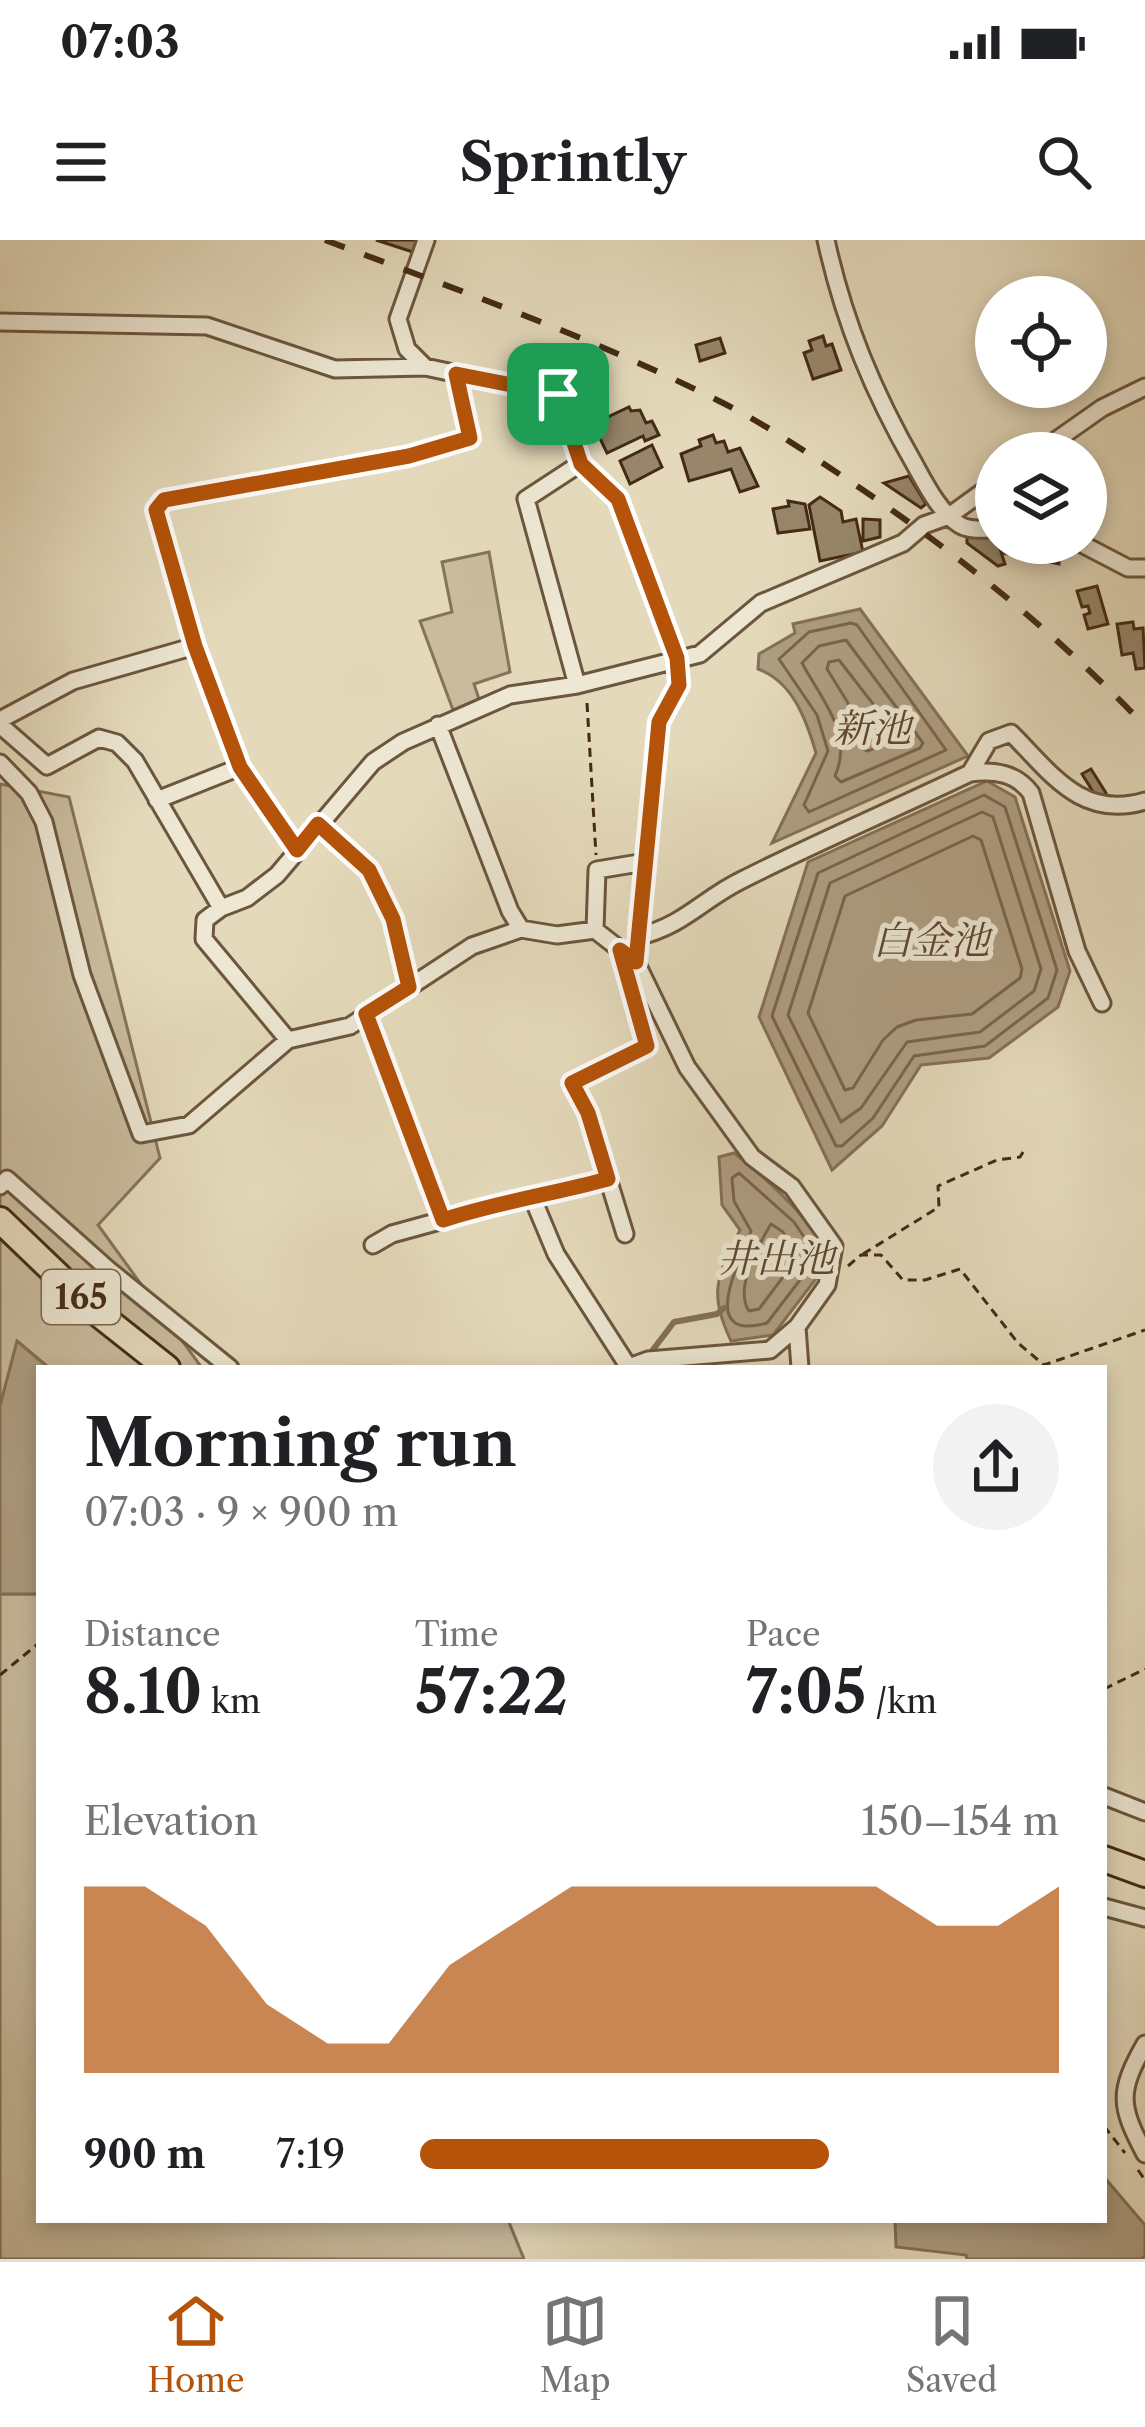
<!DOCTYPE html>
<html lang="en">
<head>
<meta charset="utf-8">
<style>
  body { margin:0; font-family:"Libre Caslon Text","Noto Serif JP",serif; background:#f2f2f2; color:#202124; height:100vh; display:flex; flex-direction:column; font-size:45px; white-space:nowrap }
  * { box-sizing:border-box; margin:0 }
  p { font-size:39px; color:#757577 }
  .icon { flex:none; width:66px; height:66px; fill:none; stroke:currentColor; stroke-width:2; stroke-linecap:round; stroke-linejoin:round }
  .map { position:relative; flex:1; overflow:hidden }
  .panel { position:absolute; left:36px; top:1125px; width:1071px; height:858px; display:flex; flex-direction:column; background:#fff; border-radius:0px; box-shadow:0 6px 18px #0003 }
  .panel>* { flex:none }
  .tools { position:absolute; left:975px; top:36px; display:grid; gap:24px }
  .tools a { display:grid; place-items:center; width:132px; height:132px; border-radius:50%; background:#fff; box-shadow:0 6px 18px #0003; font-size:60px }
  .pin { position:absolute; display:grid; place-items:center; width:102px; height:102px; color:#fff; margin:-51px; border-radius:24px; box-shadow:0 6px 18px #0006 }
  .round { display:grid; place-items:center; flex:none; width:126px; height:126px; border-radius:63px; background:#f2f2f2 }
  .overview { display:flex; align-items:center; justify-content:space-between; height:204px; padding:0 48px }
  h1 { font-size:66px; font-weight:700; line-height:90px }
  .stats { display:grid; grid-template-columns:repeat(3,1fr); gap:18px; height:204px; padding:12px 48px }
  .stats div { display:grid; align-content:center }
  .stats b { font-size:60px; font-weight:700 }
  .stats small { font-size:33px; font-weight:400 }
  .stats p { font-size:33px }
  .chart { height:336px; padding:24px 48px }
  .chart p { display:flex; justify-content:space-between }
  .chart svg { width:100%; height:216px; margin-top:12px; fill:#b45309; opacity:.7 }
  ul { padding:0 48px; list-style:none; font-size:39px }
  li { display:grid; grid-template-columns:192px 144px 1fr; align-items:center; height:90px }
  li i { height:30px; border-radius:15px; background:#b45309 }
  .status { display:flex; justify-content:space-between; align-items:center; height:84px; padding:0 60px; background:#fff; direction:ltr }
  .status svg { height:33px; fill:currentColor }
  header { display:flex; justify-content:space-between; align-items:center; height:156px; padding:0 48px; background:#fff; font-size:54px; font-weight:700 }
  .tab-bar { display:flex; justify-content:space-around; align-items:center; height:168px; border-top:3px solid #e0e0e0; background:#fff; font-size:33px; color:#757577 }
  .tab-bar a { display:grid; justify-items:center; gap:6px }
  .tab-bar .on { color:#b45309 }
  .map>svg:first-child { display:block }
  .green { fill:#c9bc9e; stroke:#867358; stroke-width:3 }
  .water { fill:#ae9e82; stroke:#847056; stroke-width:3 }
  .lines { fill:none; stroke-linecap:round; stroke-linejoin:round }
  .shore { stroke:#79644a; stroke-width:3 }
  .stream { stroke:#847056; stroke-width:6 }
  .building { fill:#97866a; stroke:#442a13; stroke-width:3 }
  .minor-casing { stroke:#6c563d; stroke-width:21 }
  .trunk-casing { stroke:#442a13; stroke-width:30 }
  .path { stroke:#442a13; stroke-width:3; stroke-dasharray:9 6; stroke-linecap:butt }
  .minor { stroke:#ede7d3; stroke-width:15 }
  .trunk { stroke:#e4dabb; stroke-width:24 }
  .rail { stroke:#442a13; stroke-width:6; stroke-dasharray:21 21; stroke-linecap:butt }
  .route-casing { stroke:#fff; stroke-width:24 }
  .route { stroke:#b45309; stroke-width:15 }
  .labels { text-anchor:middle; stroke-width:10; stroke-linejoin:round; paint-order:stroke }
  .shield { fill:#ede7d3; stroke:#77634d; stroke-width:3 }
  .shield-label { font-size:33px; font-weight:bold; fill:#442a13 }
  .water-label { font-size:39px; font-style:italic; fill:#5e472f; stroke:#ede7d3 }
</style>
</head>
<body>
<div class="status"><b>07:03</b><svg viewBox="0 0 49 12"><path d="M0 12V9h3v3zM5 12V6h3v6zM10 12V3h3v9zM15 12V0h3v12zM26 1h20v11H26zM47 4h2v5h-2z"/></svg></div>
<header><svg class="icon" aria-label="menu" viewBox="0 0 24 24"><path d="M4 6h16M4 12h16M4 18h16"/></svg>Sprintly<svg class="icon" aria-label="search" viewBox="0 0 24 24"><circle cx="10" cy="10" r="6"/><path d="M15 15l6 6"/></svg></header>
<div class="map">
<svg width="1145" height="2019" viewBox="0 0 1145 2019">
  <rect width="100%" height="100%" fill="#e4dabb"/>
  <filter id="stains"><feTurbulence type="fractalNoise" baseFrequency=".00167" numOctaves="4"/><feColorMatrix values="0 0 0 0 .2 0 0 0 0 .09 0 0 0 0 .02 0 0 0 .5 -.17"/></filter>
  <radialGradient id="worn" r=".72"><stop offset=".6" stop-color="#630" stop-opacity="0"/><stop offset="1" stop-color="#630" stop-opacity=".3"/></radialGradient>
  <!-- green -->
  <path class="green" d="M489,312L510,432L474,444L479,459L453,470L420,381L452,372L442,322Z
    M0,544L69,557L160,918L98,985L202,1128H49L18,1102L0,1166Z
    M0,1354H39V1980H508L524,2019H0Z"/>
  <!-- water -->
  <path class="water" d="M860,369L968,516L772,603L816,513C806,479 793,442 758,429L759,414L795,393L793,384Z
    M987,541L1015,557L1070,731L1058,767L989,818L921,825L882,886L832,930L759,777L808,622Z
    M734,913C770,941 800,970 827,1007L825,1027L773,1095L731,1101C708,1052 717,1037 740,990L722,965L719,917Z
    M17,1101L49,1128H39V1354H0V1166Z
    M1104,1937L1145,1985V2016L1141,2019H967L966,2015L896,2007L895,1980H1104Z"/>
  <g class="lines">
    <!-- shore -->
    <path class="shore" d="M851,383L857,385L946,510L809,572L804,565L828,511L817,475L779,419L809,392Z
      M846,400L923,503L920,508L841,542L835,536C854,493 821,459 802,423L819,406Z
      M839,420L894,491L893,500L868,511L861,508L848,463L827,429L829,422Z
      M984,555L1005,567L1057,730L1048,758L985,806L914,816L873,878L842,906H836L772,776L818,633Z
      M982,572L993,577L1041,729L1034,751L980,792L907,802L861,868L841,882L788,775L830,643Z
      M973,596L981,600L1022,729L1020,738L972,774L916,780L897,787L883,800L853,848L845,850L808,773L845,656Z
      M739,933L794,982L814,1012L813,1023L767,1083C696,1103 740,1021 751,991L734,961L732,938Z
      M771,984L783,992L798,1017L759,1069L749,1071C734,1049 759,1004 771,984Z"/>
    <!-- stream -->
    <path class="stream" d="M649,1115L674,1082L717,1074L724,1068"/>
  </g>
  <!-- building -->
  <path class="building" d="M376,0H417L413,12Z
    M823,96L826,106L832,104L841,130L813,139L804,113L812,110L809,101Z
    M720,98L725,113L700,121L696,105Z
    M584,156L587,160L591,157L600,170L575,187L565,168Z
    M629,167L631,171L640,170L646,183L652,181L659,195L645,201L643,196L607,213L593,184Z
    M713,195L716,203L724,201L728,212L740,208L758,246L740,252L731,229L689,241L681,214L701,206L699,200Z
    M652,205L662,227L630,244L620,221Z
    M909,236L926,264L921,268L884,243Z
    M820,257L841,271L843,282L856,279L863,312L820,321L809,265Z
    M788,261L805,264L810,289L778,293L773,269L789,266Z
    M863,279L880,280V297L863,301Z
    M967,296L996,297L1005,324L998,326L967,303Z
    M999,303L1059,307V324L1003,313Z
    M1097,346L1108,384L1088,389L1084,375L1090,373L1088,366L1082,367L1077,351Z
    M1133,382L1134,389L1143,388L1145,428L1136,429L1133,413L1122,415L1117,384Z
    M1091,529L1106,553L1097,558L1082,534Z"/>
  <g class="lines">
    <!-- minor casing -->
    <g class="minor-casing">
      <path id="minor" d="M826,0C844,82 873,152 915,225C926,245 940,273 960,285C970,291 984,289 996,289
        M0,82L207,86L335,129L425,127L558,155L581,223L618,259L677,418L679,445L659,482L636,722
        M425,127L407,109L398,79L426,0
        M1038,213L1102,168L1145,147
        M1080,303L1128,328H1145
        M577,445L526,259L581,223
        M0,480L73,441L195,406
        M0,485L47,526L99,498L117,503L135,521L221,668
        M438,485L510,671L521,689
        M0,523L29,553L44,582L82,735L141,894L189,885L288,800L350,786L472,706L521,689L557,695L595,690L636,722L687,827L752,917L792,947L834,1006L827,1045L797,1087L800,1128
        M970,533L989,501L1011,493C1051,533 1081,580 1145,561
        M157,560L240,527
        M318,584L369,630L393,679L409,747
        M297,610L240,527L195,406L156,270L164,260L409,216L470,198L456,133
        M595,690L597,630L645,622
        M637,697C687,684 701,660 742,640C817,602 895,569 970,533C995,530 1016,533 1031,553L1077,711L1102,763
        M620,710L647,806L572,843L588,873L625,994
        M366,774L443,980C498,962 553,954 608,939
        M288,800L204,699L205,680L221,668L247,658L277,635L373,522L403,502L510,455L577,445L700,414L761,363L903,303L924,285L949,276L996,242
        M0,946L7,939L109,1030L230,1128
        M533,959L556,1014L628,1126
        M373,1005L392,994L443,980
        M626,1128L648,1120L770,1110L797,1087
        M1104,1556L1145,1572
        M1104,1667L1145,1678
        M1145,1804C1118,1852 1119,1865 1145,1914"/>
    </g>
    <!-- trunk casing -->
    <g class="trunk-casing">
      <path id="trunk" d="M0,980L95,1071L167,1128
        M1104,1619L1145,1634"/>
    </g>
    <!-- path -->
    <path class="path" d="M587,463L596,615
      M863,1014L939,967L938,946L997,920L1020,917L1026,907
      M848,1026L861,1015H881L903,1040H925L960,1029L1018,1103L1044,1125L1145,1090
      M0,1435L39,1403
      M1104,1449L1145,1429
      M1104,1886L1125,1913
      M1138,1930L1145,1940"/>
    <!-- minor -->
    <use href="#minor" class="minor"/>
    <!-- trunk -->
    <use href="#trunk" class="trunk"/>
    <!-- rail -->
    <path class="rail" d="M325,0C458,50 594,98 721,162C769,186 815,218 860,248C963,318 1058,395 1145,486"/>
  </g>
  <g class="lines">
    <!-- route casing -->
    <g class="route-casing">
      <path id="route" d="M456,134L558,154L581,224L618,259L677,418L679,445L659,482L636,722L620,710L647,806L572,843L588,873L608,939C553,954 498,962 443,980L366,774L409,747L393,679L369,630L318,584L297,610L240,527L195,406L156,270L164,260L409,216L470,198Z"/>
    </g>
    <!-- route -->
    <use href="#route" class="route"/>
  </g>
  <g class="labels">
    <!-- shield labels -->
    <rect class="shield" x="42" y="1030" width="78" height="54" rx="9"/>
    <g class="shield-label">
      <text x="81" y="1069">165</text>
    </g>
    <!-- water labels -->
    <g class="water-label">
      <text x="872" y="502">新池</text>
      <text x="931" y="714">白金池</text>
      <text x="776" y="1032">井出池</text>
    </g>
  </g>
  <rect width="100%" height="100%" filter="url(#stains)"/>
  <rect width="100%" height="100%" fill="url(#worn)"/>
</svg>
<div class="tools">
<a><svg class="icon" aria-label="locate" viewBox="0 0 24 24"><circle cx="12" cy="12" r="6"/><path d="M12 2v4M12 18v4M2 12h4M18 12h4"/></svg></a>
<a><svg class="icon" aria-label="layers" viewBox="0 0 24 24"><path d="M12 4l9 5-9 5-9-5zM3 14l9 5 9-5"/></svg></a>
</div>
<div class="pin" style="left:558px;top:154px;background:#1e9e55"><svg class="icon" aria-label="arrive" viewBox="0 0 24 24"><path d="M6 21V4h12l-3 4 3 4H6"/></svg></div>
<section class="panel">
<div class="overview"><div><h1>Morning run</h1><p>07:03 · 9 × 900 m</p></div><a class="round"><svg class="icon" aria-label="share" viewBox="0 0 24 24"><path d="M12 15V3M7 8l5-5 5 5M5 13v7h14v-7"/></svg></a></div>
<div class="stats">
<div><p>Distance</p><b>8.10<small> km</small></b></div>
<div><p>Time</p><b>57:22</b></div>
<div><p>Pace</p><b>7:05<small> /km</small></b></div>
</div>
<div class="chart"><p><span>Elevation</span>150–154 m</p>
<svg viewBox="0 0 160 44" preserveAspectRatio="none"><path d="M0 44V6L10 6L20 14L30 30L40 38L50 38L60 22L70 14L80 6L90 6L100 6L110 6L120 6L130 6L140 14L150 14L160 6V44z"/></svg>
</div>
<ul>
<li><b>900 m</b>7:19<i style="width:64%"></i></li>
</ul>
</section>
</div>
<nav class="tab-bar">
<a class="on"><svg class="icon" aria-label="home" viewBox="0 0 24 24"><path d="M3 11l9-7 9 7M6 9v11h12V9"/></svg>Home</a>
<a><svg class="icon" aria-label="map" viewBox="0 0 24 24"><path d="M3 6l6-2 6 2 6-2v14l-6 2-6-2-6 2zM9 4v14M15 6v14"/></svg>Map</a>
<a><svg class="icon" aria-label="saved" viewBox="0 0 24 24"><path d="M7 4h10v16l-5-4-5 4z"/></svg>Saved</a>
</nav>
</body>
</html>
